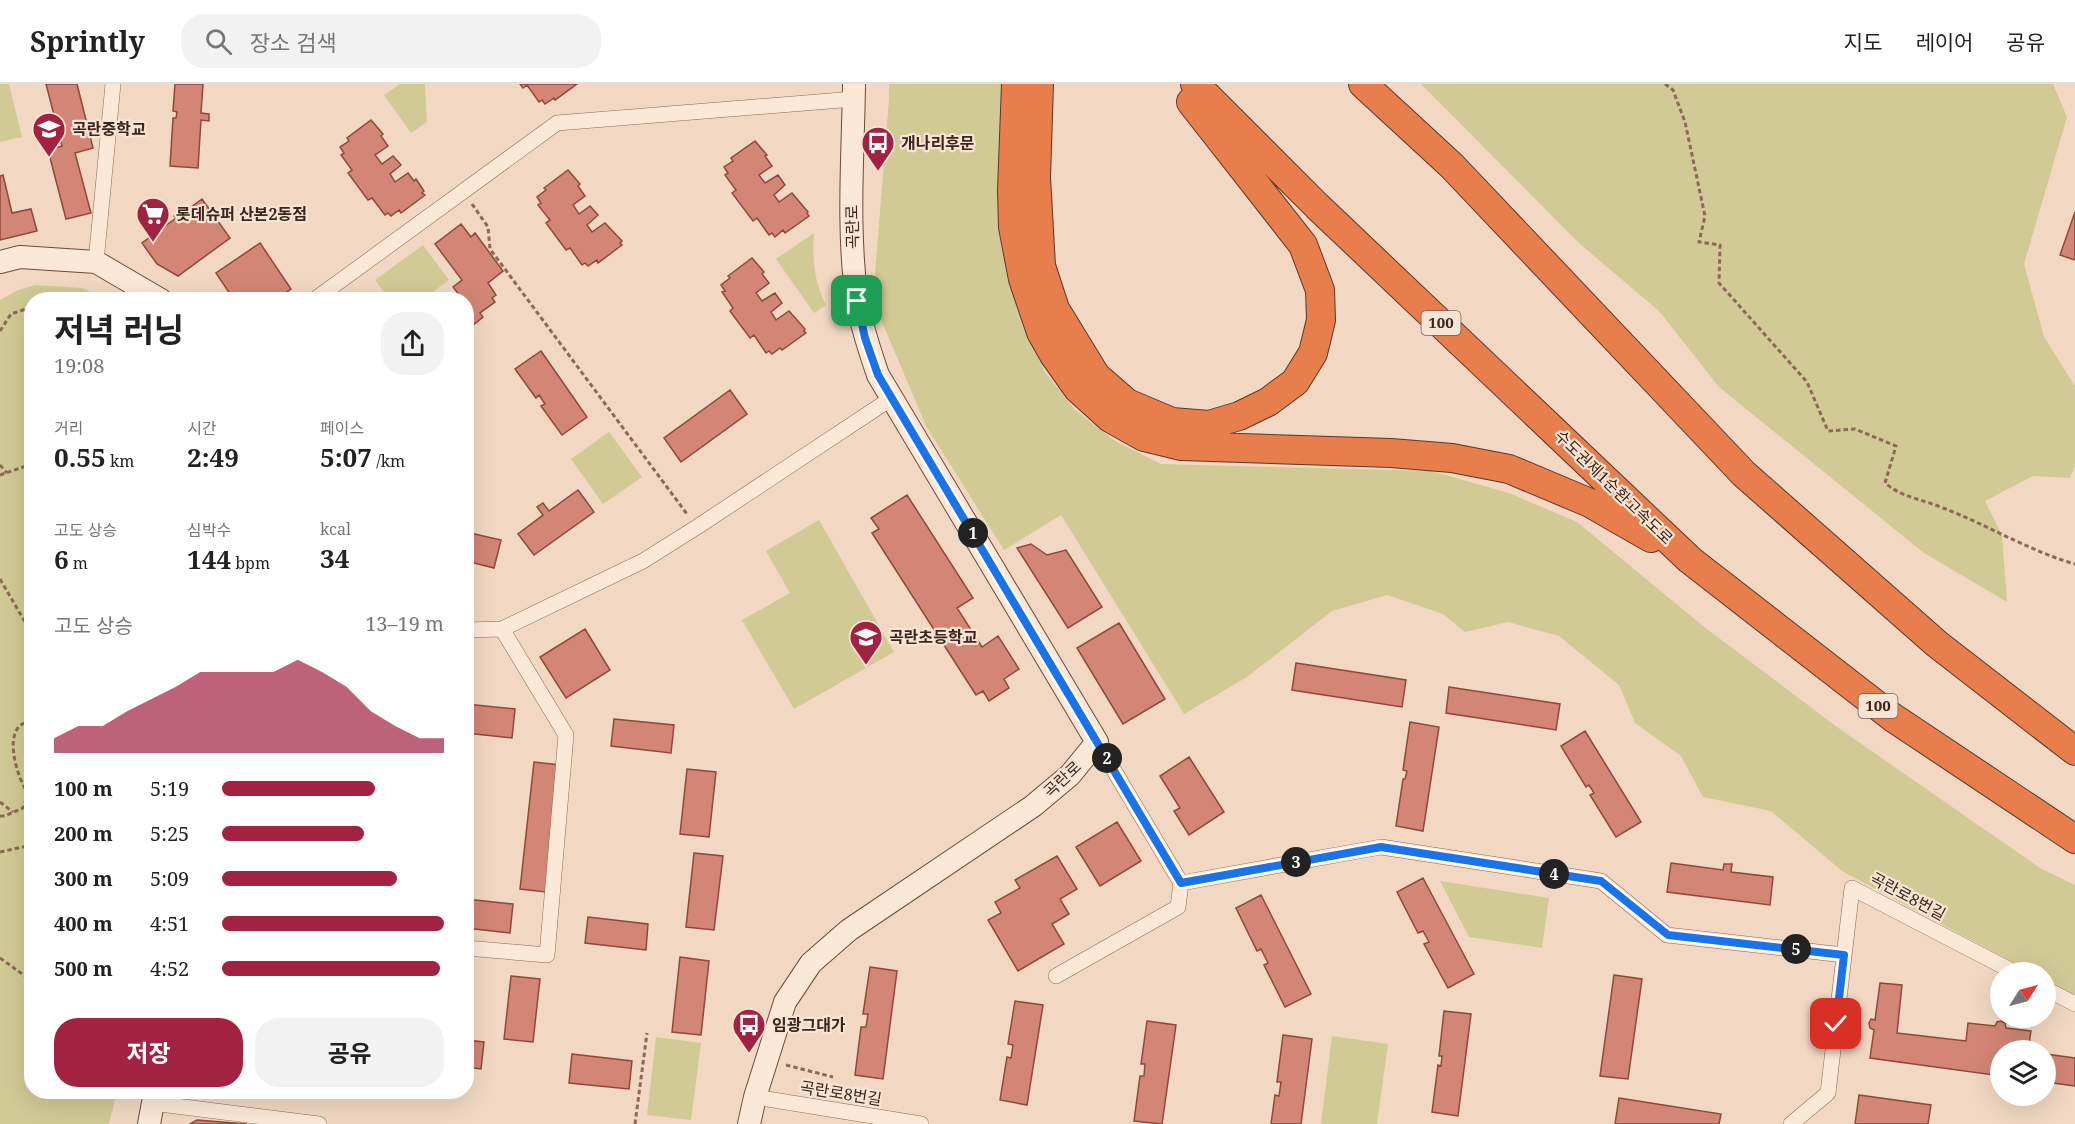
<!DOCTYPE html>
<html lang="ko">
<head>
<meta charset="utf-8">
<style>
  body { margin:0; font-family:"Noto Serif","Noto Sans KR",serif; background:#f2f2f2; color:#222; height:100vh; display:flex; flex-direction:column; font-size:22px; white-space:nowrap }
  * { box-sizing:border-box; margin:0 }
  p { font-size:20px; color:#767676 }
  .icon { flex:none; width:33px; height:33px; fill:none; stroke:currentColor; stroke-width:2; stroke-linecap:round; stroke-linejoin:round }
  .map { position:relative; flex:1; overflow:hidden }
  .drawer { position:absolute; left:24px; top:208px; width:450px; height:807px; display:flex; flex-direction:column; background:#fff; border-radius:24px; box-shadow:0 6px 24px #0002 }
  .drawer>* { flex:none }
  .needle { width:39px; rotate:54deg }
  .controls { position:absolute; left:1990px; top:878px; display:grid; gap:12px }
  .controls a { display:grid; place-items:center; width:66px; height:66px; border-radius:50%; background:#fff; box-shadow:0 6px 24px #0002; font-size:30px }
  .pin { position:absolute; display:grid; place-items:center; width:51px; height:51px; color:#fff; margin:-26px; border-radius:12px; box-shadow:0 3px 9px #0006 }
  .km { position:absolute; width:30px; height:30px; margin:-15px; border-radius:50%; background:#222; color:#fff; font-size:16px; line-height:30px; text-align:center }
  .round { display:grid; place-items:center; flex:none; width:63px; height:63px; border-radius:24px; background:#f2f2f2 }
  .overview { display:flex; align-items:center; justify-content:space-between; height:102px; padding:0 30px }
  h1 { font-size:33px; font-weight:700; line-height:45px }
  .figures { display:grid; grid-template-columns:repeat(3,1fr); gap:9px; height:102px; padding:6px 30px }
  .figures div { display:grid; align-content:center }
  .figures b { font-size:26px; font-weight:700 }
  .figures small { font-size:16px; font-weight:400 }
  .figures p { font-size:16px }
  .chart { height:168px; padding:12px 30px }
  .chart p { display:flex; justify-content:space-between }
  .chart svg { width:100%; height:108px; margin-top:6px; fill:#a22241; opacity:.7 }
  .cta { display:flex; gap:12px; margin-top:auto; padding:12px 30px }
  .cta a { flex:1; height:69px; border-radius:24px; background:#a22241; color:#fff; font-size:24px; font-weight:700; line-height:69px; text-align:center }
  .cta a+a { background:#f2f2f2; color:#222 }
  ul { padding:0 30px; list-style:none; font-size:20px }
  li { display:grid; grid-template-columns:96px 72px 1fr; align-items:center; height:45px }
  li i { height:15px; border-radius:8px; background:#a22241 }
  header { display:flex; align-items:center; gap:36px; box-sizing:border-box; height:84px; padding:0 30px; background:#fff; border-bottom:2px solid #e0e0e0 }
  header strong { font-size:28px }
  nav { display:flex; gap:33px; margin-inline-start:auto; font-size:21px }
  .search { width:420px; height:54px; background:#f2f2f2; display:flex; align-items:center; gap:15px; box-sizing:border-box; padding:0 21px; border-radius:24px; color:#767676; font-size:22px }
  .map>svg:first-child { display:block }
  .green { fill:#d1ca95 }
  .building { fill:#d38675; stroke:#8f483b; stroke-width:1.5 }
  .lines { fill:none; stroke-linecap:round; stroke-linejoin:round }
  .street-casing { stroke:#8d6757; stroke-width:16 }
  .secondary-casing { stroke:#6f493b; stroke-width:24 }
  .highway-casing { stroke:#5b372c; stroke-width:30 }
  .path { stroke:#8d6757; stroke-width:3; stroke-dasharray:4.5 3; stroke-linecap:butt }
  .street { stroke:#fce8d6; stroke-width:15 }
  .secondary { stroke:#fce8d6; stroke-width:22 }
  .highway { stroke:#e87e4c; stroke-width:28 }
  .route-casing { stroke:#fff; stroke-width:12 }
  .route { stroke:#1a73e8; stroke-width:8 }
  .labels { text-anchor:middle; stroke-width:4.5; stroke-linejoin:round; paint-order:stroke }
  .shield { fill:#f8e4d2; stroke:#745e53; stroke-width:1.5 }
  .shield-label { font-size:15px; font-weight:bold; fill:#3c251d }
  .poi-label { font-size:16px; font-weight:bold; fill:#3c251d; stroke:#f8e4d2; text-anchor:start }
  .street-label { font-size:16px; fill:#3c251d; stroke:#f8e4d2 }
</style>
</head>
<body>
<header>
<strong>Sprintly</strong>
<div class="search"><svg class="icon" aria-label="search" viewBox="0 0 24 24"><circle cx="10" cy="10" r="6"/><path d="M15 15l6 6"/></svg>장소 검색</div>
<nav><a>지도</a><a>레이어</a><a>공유</a></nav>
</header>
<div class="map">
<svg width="2075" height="1040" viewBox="0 0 2075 1040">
  <rect width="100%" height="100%" fill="#f2d8c2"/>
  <!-- green -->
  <path class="green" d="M0,0H9L22,53L0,58Z
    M400,0H425L427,38L411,49L384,11Z
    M889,0H1006L1005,178L1023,241L1045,288L1074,325L1115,357L1161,380L1431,387L1509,409L1577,438L1703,542L1837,643L2040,784L2075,801V911L2046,896V888H2031L1842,787L1771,727L1703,713L1681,672L1635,639L1619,601L1559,552L1508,538L1465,548L1443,530L1387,511L1332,527L1247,593L1184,630L1061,431L1004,466L926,342L880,233L875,190L889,15Z
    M1421,0H2053L2067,33L2024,180L2044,253L2075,302V382L2070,394L2033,392L1985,417L2002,451L2007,518L1924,469L1719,303L1659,227L1580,160Z
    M814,149C812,174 814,198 826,221L814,229L776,175Z
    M423,161L449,196L422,216H390L375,196Z
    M35,201L82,204L108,216H32V1008H117L109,1040H0V216L18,206Z
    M609,348L642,393L603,420L571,375Z
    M819,436L894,568L794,625L742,536L790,509L766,467Z
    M1440,797L1549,814L1542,864L1469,853Z
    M1332,952L1388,960L1377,1040H1321Z
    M656,953L701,959L691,1036L647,1031Z"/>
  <!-- building -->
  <path class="building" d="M46,0H77L93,64L75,69L91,129L66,135L48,66L62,62Z
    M175,0H203L201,29L209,30V37L201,36L198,84L170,82L173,34H176L177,28L173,27Z
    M520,0H577L555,16L554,14L545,20L542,16L539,18L527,1L523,4Z
    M371,36L383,50L381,52L388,62L375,71L382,80L393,72L401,81L390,90L395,98L408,89L414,97L416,95L424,107L422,109L425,111L401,129L399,126L391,132L388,129L385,131L372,114L368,116L348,89L352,86L341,71L344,69L340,63L349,57L347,54Z
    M755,57L767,71L765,72L772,82L759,91L765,99L778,91L785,101L774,111L779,118L792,109L808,128L807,129L809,132L785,149L783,146L775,153L772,149L769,151L757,134L753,137L732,109L736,106L725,91L728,89L724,83L733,77L731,74Z
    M568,86L580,100L578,102L585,112L573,121L579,130L590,122L598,131L587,141L592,148L605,139L622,157L620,159L622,161L598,179L597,176L588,182L585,179L582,181L570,164L566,166L546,139L550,136L538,121L541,119L537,113L546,106L544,104Z
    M3,91L12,129L31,125L37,147L0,156V92Z
    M202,115L230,154L178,192L157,180L142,159L176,134L174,132L185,124L187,126Z
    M2075,128V176L2060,171Z
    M461,140L471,153L475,149L503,187L488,199L496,211L492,214L495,218L480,229L483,233L472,242L466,234V216H454L460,212L453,203L462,196L435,160Z
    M260,159L291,205L275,216H234L216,189Z
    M752,174L764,188L762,190L769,199L756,209L762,217L775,209L782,219L771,228L776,236L789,227L805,245L804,247L806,249L782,266L780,264L772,270L769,267L766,269L754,251L750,254L730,227L733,224L722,208L725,207L721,201L730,194L728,192Z
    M541,267L587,333L562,351L541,322L545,320L539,311L536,314L515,285Z
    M730,306L747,330L681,378L664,354Z
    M578,406L594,428L534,471L518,450L543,431L537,423L543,419L549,427Z
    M907,411L973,514L957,524L982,563L998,552L1019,585L1004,595L1009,604L989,617L983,607L976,611L872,449L879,445L871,434Z
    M466,448L501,456L494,484L466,477Z
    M1031,460L1047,471L1066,466L1102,523L1068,544L1017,464Z
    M1119,539L1165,615L1123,640L1077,564Z
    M585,545L610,586L566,614L540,573Z
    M1296,579L1406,596L1402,623L1292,606Z
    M1449,603L1560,620L1556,646L1446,629Z
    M466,620L515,625L512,654L466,649Z
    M614,635L674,641L671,669L611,662Z
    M1410,638L1439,643L1423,747L1396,742L1403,695H1405L1407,687L1403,686Z
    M1585,647L1641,738L1616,753L1590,711L1594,709L1589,701L1586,703L1561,662Z
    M1189,673L1224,728L1189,751L1174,727L1180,724L1160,692Z
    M534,678L560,681L546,808L520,805Z
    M687,685L716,688L709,753L680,750Z
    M1117,738L1141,777L1100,802L1076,763Z
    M694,769L723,772L714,846L686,843Z
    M1057,772L1077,805L1060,815L1069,830L1052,840L1064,860L1018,887L988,836L1001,829L995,818L1020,804L1015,796Z
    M1671,779L1723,786L1724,780H1732L1731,788L1773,793L1770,821L1667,808Z
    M1423,794L1474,890L1448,904L1424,860L1429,858L1423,847L1418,849L1397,808Z
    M1261,811L1311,910L1285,923L1264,881L1268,879L1261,865L1257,867L1236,824Z
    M466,815L513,820L510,849L466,844Z
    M588,833L648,840L646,866L585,859Z
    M680,873L709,877L701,951L672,948Z
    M870,883L897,887L883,995L855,991L861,943H866L868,930H863Z
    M1614,891L1642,895L1628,995L1600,992Z
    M511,892L540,895L533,958L504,955Z
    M1880,899L1902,901L1897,949L1966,957L1968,939L1995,942L1997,938L2001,937L2005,939L2006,944L2031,947L2028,966H2001V992L1870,974L1874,946L1870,944L1869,939L1871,935L1875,936Z
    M1015,917L1043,921L1027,1021L1000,1016L1007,973L1011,974L1013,961L1008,960Z
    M1444,927L1471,930L1458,1032L1432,1028L1438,981L1441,982L1442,972H1439Z
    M1147,937L1176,941L1162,1040L1134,1037L1140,992H1144L1145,980H1141Z
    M1283,951L1312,955L1301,1040H1271L1275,1011L1279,1012L1281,998H1277Z
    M466,956L484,958L481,985L466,983Z
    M572,970L632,977L629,1005L569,999Z
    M2046,970L2075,974V1002L2046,998Z
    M1859,1011L1931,1021L1928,1040H1855Z
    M1619,1014L1721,1030L1719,1040H1615Z
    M197,1036L247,1040H190Z"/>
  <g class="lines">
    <!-- street casing -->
    <g class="street-casing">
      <path id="street" d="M96,178L113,0
        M314,216L557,39L854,15
        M466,546L502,545L643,477L697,443L892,314
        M1097,658L1181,799L1381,763L1601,797L1667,851L1844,871
        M466,864L547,871L566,651L502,545
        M1056,892L1178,823L1181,799
        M2046,905L2075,920
        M755,1013L921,1040
        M152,1019L319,1040
        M1791,1040L1828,1009L1852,804L2014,888"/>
    </g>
    <!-- secondary casing -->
    <g class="secondary-casing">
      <path id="secondary" d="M0,178L20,173L96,178L161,216
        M149,1040L155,1008
        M749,1040L755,1013L785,918L811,879L849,846L1033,722L1070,691L1097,658L878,291C870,267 861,242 857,216C847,145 853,72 854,0"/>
    </g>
    <!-- highway casing -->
    <g class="highway-casing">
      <path id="highway" d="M1016,0L1012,106L1013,143L1023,195L1041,248L1054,271L1078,305L1110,334L1144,353L1181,362L1391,369L1452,374L1509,385L1590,419L1651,454
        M1039,0L1036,93L1041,182L1055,225L1096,292L1127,319L1172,338L1209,341L1239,332L1268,318L1295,298L1313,269L1321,236L1320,206L1303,161L1191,18
        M1195,0L1317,122L1690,476L1892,633L2075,755
        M1363,0L1452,82L1744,390L1937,560L2075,667"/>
    </g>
    <!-- path -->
    <path class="path" d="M1665,0L1673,6L1685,38L1705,132L1699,158L1720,161L1719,199L1807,298L1828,347L1855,345L1896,362L1885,399C1903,414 1922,415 1943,424C1988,441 2029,467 2075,480
      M472,120L488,143L490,165L687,430
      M0,247L11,230L32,223
      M0,381L7,389
      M0,391L32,380
      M0,495L32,550
      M32,638C0,637 15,695 32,715
      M0,718L13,728
      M0,732H5L23,724L28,710
      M0,768L32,761
      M0,874L32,897
      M786,981L833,993
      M635,1040L647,949"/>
    <!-- street -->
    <use href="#street" class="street"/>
    <!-- secondary -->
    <use href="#secondary" class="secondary"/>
    <!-- highway -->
    <use href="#highway" class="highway"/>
  </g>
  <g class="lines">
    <!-- route casing -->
    <g class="route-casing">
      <path id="route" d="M857,217L865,254L878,291L1181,799L1381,763L1601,797L1668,851L1844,871L1836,940"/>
    </g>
    <!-- route -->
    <use href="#route" class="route"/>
  </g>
  <!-- icons -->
  <defs>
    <g id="school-pin" transform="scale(1.725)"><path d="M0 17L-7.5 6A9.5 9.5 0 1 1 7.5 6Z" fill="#a22241" stroke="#f8e4d2"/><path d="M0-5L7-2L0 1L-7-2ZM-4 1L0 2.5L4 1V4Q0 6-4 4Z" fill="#fff"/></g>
    <g id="bus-pin" transform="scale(1.725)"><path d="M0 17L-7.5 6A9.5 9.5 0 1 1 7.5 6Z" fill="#a22241" stroke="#f8e4d2"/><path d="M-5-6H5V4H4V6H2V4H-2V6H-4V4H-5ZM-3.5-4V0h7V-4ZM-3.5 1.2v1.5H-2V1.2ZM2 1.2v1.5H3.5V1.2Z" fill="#fff"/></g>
    <g id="supermarket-pin" transform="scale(1.725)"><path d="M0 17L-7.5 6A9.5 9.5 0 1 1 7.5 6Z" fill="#a22241" stroke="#f8e4d2"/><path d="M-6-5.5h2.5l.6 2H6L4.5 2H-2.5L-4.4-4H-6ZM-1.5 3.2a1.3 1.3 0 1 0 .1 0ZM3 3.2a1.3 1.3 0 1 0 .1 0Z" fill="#fff"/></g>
  </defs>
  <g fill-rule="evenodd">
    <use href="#school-pin" x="49" y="45"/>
    <use href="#bus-pin" x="878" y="59"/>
    <use href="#supermarket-pin" x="153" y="130"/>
    <use href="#school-pin" x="866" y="553"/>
    <use href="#bus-pin" x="749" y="941"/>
  </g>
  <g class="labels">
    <!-- shield labels -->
    <g class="shield">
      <rect x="1421.5" y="227" width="39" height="24" rx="4.5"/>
      <rect x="1858.5" y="610" width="39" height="24" rx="4.5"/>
    </g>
    <g class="shield-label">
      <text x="1441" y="244">100</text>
      <text x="1878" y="627">100</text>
    </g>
    <!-- poi labels -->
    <g class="poi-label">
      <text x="72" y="51">곡란중학교</text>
      <text x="901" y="65">개나리후문</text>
      <text x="176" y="136">롯데슈퍼 산본2동점</text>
      <text x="889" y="559">곡란초등학교</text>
      <text x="772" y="947">임광그대가</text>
    </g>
    <!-- street labels -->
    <g class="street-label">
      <text transform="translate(852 143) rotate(-91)" y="6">곡란로</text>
      <text transform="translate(1614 403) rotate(44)" y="6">수도권제1순환고속도로</text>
      <text transform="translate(1062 695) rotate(-43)" y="6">곡란로</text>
      <text transform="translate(1908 812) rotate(28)" y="6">곡란로8번길</text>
      <text transform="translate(841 1009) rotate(9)" y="6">곡란로8번길</text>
    </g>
  </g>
</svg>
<div class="controls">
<a><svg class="needle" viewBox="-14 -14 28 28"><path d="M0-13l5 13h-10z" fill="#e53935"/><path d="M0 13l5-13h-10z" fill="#767676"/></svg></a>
<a><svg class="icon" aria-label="layers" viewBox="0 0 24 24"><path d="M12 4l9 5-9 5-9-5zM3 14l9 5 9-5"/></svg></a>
</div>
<div class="pin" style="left:857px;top:217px;background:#1e9e55"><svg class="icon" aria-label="arrive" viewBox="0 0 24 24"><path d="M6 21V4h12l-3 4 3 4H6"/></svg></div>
<div class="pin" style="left:1836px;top:940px;background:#d93025"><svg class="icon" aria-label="check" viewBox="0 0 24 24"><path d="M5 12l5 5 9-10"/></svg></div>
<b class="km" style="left:973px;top:449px">1</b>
<b class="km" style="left:1107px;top:674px">2</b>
<b class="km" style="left:1296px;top:778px">3</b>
<b class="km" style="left:1554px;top:790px">4</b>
<b class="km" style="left:1796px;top:865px">5</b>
<section class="drawer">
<div class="overview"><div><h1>저녁 러닝</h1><p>19:08</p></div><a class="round"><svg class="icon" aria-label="share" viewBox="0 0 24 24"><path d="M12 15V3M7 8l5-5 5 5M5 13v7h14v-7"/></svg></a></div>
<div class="figures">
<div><p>거리</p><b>0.55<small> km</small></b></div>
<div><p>시간</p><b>2:49</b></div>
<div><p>페이스</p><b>5:07<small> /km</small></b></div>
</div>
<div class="figures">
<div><p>고도 상승</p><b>6<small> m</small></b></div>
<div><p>심박수</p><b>144<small> bpm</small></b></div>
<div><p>kcal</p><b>34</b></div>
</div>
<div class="chart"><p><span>고도 상승</span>13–19 m</p>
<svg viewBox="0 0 160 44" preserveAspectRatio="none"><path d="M0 44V38L10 33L20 33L30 27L40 22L50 17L60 11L70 11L80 11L90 11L100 6L110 11L120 17L130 27L140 33L150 38L160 38V44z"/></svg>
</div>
<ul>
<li><b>100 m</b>5:19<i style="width:69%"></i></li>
<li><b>200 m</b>5:25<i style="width:64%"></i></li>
<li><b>300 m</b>5:09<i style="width:79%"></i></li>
<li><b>400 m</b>4:51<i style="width:100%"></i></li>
<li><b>500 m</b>4:52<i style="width:98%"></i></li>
</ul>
<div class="cta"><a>저장</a><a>공유</a></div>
</section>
</div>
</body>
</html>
